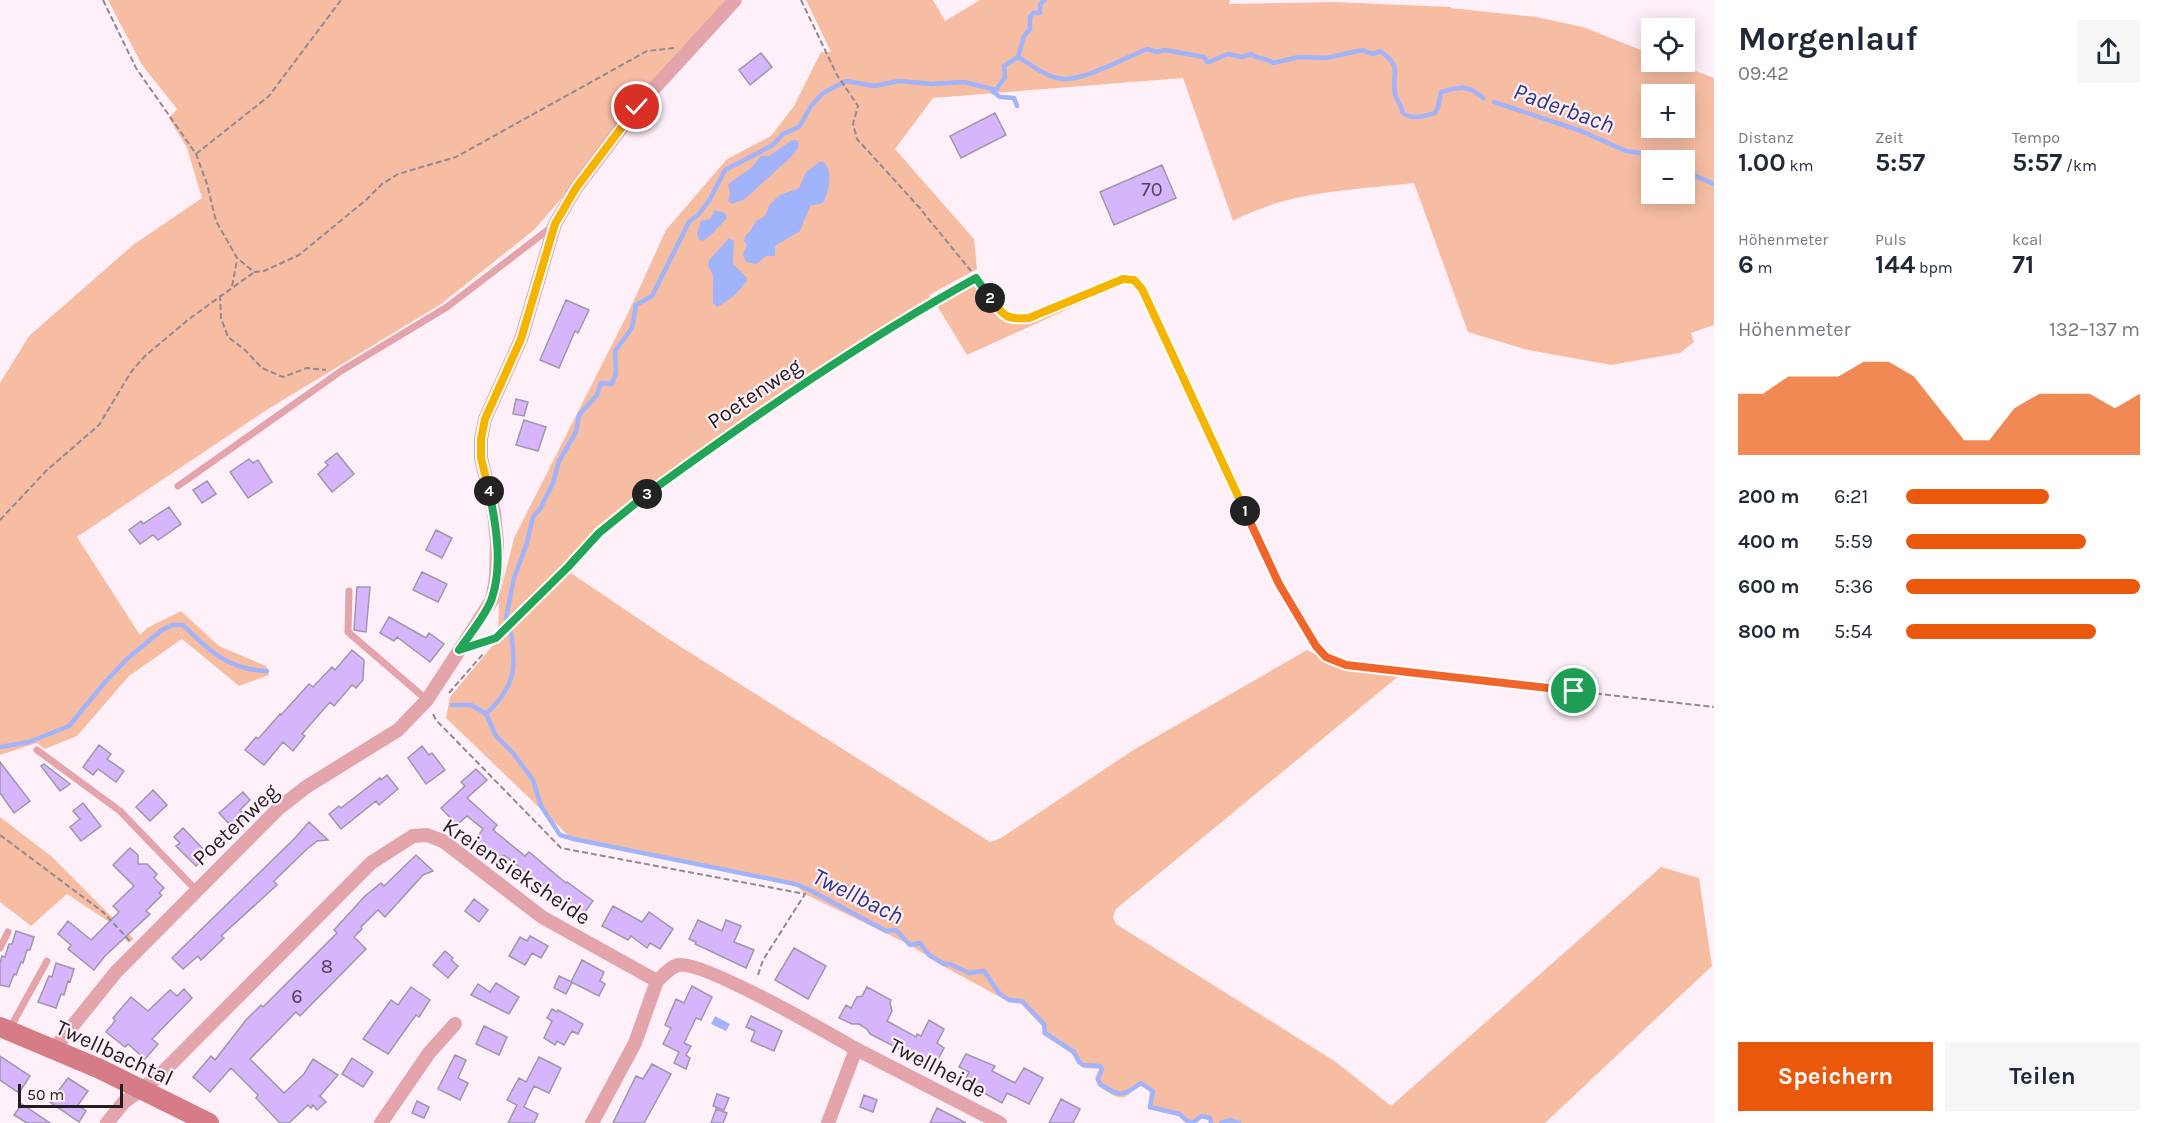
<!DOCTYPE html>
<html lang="de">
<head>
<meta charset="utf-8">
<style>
  body { margin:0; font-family:Karla,sans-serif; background:#f6f6f7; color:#1f2937; height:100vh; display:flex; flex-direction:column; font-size:22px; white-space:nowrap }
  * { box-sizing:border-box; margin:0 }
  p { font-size:20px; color:#747a83 }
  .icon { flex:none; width:33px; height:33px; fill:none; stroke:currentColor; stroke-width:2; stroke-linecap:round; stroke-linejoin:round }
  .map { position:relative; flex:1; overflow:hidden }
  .details { display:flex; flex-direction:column; background:#fff; width:450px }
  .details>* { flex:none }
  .fabs { position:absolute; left:1641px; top:18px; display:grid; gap:12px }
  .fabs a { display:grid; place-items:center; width:54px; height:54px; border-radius:0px; background:#fff; box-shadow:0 3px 15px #0003; font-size:30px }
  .scale { position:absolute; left:18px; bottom:15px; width:105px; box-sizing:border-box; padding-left:6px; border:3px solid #241d21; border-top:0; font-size:16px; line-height:21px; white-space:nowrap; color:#241d21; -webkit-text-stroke:4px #fdf0f8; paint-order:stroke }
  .pin { position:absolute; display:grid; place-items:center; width:51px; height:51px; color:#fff; margin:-26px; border:3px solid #fff; border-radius:50%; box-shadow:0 2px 6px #0007 }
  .km { position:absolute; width:30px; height:30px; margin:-15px; border-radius:50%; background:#222; color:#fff; font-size:16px; line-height:30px; text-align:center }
  .round { display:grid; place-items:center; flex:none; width:63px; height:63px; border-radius:0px; background:#f6f6f7 }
  .overview { display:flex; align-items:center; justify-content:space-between; height:102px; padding:0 24px }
  h1 { font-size:33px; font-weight:700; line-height:45px }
  .metrics { display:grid; grid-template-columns:repeat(3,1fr); gap:9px; height:102px; padding:6px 24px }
  .metrics div { display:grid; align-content:center }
  .metrics b { font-size:26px; font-weight:700 }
  .metrics small { font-size:16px; font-weight:400 }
  .metrics p { font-size:16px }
  .chart { height:168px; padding:12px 24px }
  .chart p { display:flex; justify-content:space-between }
  .chart svg { width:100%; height:108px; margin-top:6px; fill:#ea580c; opacity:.7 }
  .primary-button { display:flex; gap:12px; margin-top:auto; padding:12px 24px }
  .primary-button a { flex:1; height:69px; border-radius:0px; background:#ea580c; color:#fff; font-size:24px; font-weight:700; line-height:69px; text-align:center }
  .primary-button a+a { background:#f6f6f7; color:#1f2937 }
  ul { padding:0 24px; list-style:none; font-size:20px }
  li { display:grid; grid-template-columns:96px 72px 1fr; align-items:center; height:45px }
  li i { height:15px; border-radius:8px; background:#ea580c }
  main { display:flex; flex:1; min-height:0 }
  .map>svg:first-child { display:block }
  .green { fill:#f7bda3; fill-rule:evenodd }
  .water { fill:#a1b3fa }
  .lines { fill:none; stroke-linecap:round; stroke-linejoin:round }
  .stream { stroke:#a1b3fa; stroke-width:4.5 }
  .building { fill:#d7b5fd; stroke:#9f97a9; stroke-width:1.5 }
  .path { stroke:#93898f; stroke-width:2; stroke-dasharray:6 3; stroke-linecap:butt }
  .lane { stroke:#e3a5ab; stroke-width:7 }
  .street { stroke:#e3a5ab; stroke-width:14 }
  .secondary { stroke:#d67c87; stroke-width:20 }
  .split-1-casing { stroke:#fff; stroke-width:12 }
  .split-2-casing { stroke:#fff; stroke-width:12 }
  .split-3-casing { stroke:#fff; stroke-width:12 }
  .split-4-casing { stroke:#fff; stroke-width:12 }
  .split-5-casing { stroke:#fff; stroke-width:12 }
  .split-1 { stroke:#f0652b; stroke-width:8 }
  .split-2 { stroke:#f5b400; stroke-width:8 }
  .split-3 { stroke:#22a559; stroke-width:8 }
  .split-4 { stroke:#22a559; stroke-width:8 }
  .split-5 { stroke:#f5b400; stroke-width:8 }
  .labels { text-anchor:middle; stroke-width:4.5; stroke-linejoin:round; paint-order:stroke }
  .number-label { font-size:20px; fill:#514358 }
  .street-label { font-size:22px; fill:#241d21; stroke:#fdf0f8 }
  .water-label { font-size:24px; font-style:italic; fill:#2d3788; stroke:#fdf0f8 }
</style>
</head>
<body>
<main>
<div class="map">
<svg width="1714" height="1123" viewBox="0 0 1714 1123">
  <rect width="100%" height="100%" fill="#fdf0f8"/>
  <!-- green -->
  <path class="green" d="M108,0H726L640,95L561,199L534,230L441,304L265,411L77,537L140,635L147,628L181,611L219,646L266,666L269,675L239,686L182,639L129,676L77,736L45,749L37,743L0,755V383L29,336L133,245L202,198L187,148L169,118L177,109L142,65Z
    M806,0H933L945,21L980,0H1230L1229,4L1333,2L1451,7V12V8L1536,17L1583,27L1651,54L1652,62H1672L1714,78V325L1691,333L1694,342L1680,353L1611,365L1528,350L1468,332L1414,183C1354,190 1288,191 1233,221L1183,78L933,98L895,149L974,239L977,269L929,295L936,303L975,282L1000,316L1013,322L1031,320L1127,282L967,355L936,304L727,441L639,505L605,534L571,573L670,640L990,842L1001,838L1135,749L1307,650L1344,669L1400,675L1116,909L1113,917L1116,924L1336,1062L1391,1106L1661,867L1699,878L1712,966L1545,1123H1210L1209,1120L1202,1118L1196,1123H1186L1178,1116L1148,1109L1150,1092L1141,1086C1134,1088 1131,1094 1125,1097C1117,1100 1105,1090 1098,1086L1095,1078L1099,1069L1084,1068L1071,1053L1042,1034L1043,1027L1021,1004L1009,1002L943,966L910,945L805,894L795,884L590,843L574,841L446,718L450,697L498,639L499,599L514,538L628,313L666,230L727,159L771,136L794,106L821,52H831ZM1652,94H1684V128H1652ZM1652,160H1684V194H1652Z
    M0,817L51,856L134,939L129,943L108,921L67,894L31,926L0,902Z"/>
  <!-- water -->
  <path class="water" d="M792,140H796L799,143L798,148L792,156L745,199L732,204L728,201L730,194L728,184L751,168L761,156H769Z
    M821,161L825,163C833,174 829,191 823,203L810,206L800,231L775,246V256H766L757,264L746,262L743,254L747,245L744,241L745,236L751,230L756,221L765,216L770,204L780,195L799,188L806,172Z
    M715,210L725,213L727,218L713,233L703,241L698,239L697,233L701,221L710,219Z
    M729,238L734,241L733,264L747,278V281L734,296L718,307L713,303V276C711,269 707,269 709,260Z
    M715,1016L730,1024L726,1031L711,1024Z"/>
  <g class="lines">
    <!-- stream -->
    <path class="stream" d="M1018,57C1032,65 1047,78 1064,79C1085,80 1127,57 1147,49L1157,52L1165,50L1204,57L1207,62H1209L1228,54L1242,57L1251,54C1258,60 1266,57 1273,63L1299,57L1326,58L1363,50C1369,54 1375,55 1380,51C1404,68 1391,72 1395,94C1396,101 1402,104 1402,112C1411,121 1424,116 1435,113L1438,107L1441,92C1460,87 1468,84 1483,98
      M992,91L1000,97L1014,98L1017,106
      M1494,102L1581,131L1626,151L1640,153L1657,160
      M1684,171L1714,184
      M506,618L514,578L527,543L533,517L540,509L553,483L559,461L576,432L579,415L597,395L601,383L612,384L616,373L615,351L632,328L636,305L652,296L689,222L699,214L710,199L725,170L773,145L783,134L799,127L811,106L823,93L846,81L874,86L899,81L932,84L964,82L996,90L1005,77L1004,66L1018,57L1024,36L1030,29V17L1033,13H1040V4L1045,0
      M452,705H471L486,714L496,736L513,753L533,780L541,806L560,835L574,839L795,884L808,889L886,931L896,930L910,945L920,943L929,955L944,964H950L969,973L984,971L999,993L1009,1000L1022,1001L1044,1024L1045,1033L1074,1052L1079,1062L1083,1065L1100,1066L1102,1069L1098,1079L1100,1084C1121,1097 1121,1097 1141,1083L1153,1091L1150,1107L1180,1114L1186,1120L1193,1123L1201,1116L1210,1118L1211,1123
      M486,714C514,687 517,670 511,633
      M0,747L29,742L69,726L106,681L128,658L162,630L173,625H183C209,651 229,670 267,671
      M1221,1123L1231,1120L1239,1123"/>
  </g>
  <!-- building -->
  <path class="building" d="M761,53L772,67L750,85L739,70Z
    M995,113L1006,135L961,158L950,136Z
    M1162,165L1176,198L1114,225L1100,192Z
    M566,300L589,310L578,333L575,331L559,368L540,360Z
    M516,399L528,402L524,416L513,414Z
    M524,420L546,427L538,451L516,445Z
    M337,453L354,474L332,492L318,474L328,465L325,462Z
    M249,459L253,463L258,460L272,482L248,498L230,472Z
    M207,481L216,494L202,503L193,490Z
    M169,507L181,524L158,540L153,535L140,544L129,530L141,521L143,524Z
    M436,530L452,538L442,558L426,550Z
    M422,572L447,584L438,602L413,590Z
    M357,587H370L366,632L354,630Z
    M389,617L426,638L429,633L444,644L430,662L397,637L394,641L380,633Z
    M352,650L364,660L363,680L356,688L352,685L334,706L330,702L302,734L305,736L293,751L283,742L264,765L245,750L256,737L258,739L280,714L281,715L309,684L313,687L332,667L335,670Z
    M99,745L111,754L107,759L124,771L116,782L98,769L93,775L83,767Z
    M422,746L429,755L432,753L445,770L426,784L408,758Z
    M0,762L30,801L14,813L0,793Z
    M44,764L70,784L60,791L41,766Z
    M476,769L487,780L467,798L497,825L493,830L525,856L529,852L566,883L567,882L593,901L582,916L504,855L500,860L475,840L483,829L467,816L457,825L441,808L465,786L461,782Z
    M387,775L398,789L379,805L376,801L341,829L329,814L339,806L341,808L380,778L381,780Z
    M153,790L167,805L150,821L136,807Z
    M243,792L250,800L240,810L246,817L233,828L219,813Z
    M83,803L101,826L81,841L70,827L80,819L73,811Z
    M309,822L328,840L317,841L307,849L274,881L277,885L221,936L224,938L201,960L198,956L183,969L172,958L295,838Z
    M183,828L208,854L196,866L176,846L180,843L174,837Z
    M130,848L138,855V864H147L157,874L154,878L164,888L159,893L162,895L146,911L150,914L105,956L94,970L68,949L71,945L58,934L68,921L91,940L119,912L113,906L134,886L113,865Z
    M416,855L433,871L423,875L385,917L378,910L361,927L362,929L354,937L366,949L300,1016L296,1012L250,1059L284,1093L304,1074L313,1059L338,1075L320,1096L326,1102L317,1110L313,1105L311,1108L308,1105L289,1123H280L256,1098L258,1095L231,1068L210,1092L193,1077L211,1056L215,1060L246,1020L261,1005L263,1007L337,933L334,930L365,896L381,883L384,886Z
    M474,899L488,910L479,922L465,911Z
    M613,906L642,922L649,912L673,929L660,949L650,943L647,948L631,936L628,940L602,926Z
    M698,920L722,931L726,920L741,926L734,942L754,950L746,968L695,944L696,942L689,939Z
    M16,931L34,937L30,950H27L23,963L21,962L16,975L14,974L9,987L0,985V963L2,956L5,957L9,944H12Z
    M530,936L548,946L541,958L532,953L525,965L509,956L520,937L527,941Z
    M794,948L826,966L808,999L775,980Z
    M445,951L453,958L451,960L458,966L448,978L433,965Z
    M582,960L604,972L600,981L605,984L599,996L571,982Z
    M56,963L74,969L70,982L68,981L64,995L61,994L56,1008L38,1002L49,976L52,977Z
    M559,976L572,982L566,994L554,988Z
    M496,983L519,997L509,1014L471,995L478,984L490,992Z
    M692,986L712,997L701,1020L696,1018L684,1043L691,1046L686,1055L690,1058L686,1069L674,1063L679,1052L663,1044L671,1028L665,1025L676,999L684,1003Z
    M411,987L430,1000L419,1017L416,1015L388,1054L363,1039L391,1000L398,1005Z
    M867,987L891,1000L890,1003L892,1011L887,1021L916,1037L917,1034L921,1036L929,1020L944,1029L937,1043L944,1048L935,1065L900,1046L899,1049L870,1034L867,1029L859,1024H852L839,1018L846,1005L851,1008L857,997L862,996Z
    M184,989L192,998L152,1039L158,1044L145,1059L128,1044L125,1047L106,1032L115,1021L113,1018L131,997L148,1011L170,990L177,996Z
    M552,1009L557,1012L558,1010L583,1024L578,1034L572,1031L564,1045L557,1041L555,1045L544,1038L552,1021L547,1018Z
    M751,1016L782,1031L774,1051L751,1041L755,1031L746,1027Z
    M484,1026L507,1037L499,1055L476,1044Z
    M966,1054L995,1066L992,1071L1015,1083L1024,1068L1043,1078L1029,1104L1007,1093L1002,1103L964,1082L969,1072L959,1067Z
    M455,1055L466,1060L458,1078L468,1083L460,1100L438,1089Z
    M0,1056L30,1076L19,1093L0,1080Z
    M539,1057L561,1068L549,1093L534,1086L529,1096L524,1107L538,1114L534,1123H508L517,1105L507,1100L519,1078L526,1082Z
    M352,1058L373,1072L363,1087L342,1074Z
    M652,1064L671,1074L644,1123H613L636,1076L643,1079Z
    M68,1078L88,1091L78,1105L86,1111L79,1122L50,1102Z
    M717,1094L729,1098L724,1110L713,1106Z
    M864,1095L877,1100L873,1112L860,1107Z
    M1061,1099L1080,1109L1073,1123H1049Z
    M417,1101L429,1107L424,1118L412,1113Z
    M22,1104L50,1123H27L14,1115Z
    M937,1108L966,1123H930Z
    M716,1109L727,1113L723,1123H711Z"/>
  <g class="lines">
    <!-- path -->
    <path class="path" d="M103,0L136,68L196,154L207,184L216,221L237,258L254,272L264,271L299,255L366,200L382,184L398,174L456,157L647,51L674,48
      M801,0L837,75L858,106L853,124L857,139L918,206L971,271
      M196,154L269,96L341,0
      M981,285C998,307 999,320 1029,318L1123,279L1134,280L1142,289L1279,584L1316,646L1326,657L1346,665L1714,707
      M232,286L237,260
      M220,295L221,318L228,337L245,350L262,368L283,377L307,368L326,370
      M0,520L46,471L99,425L131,372L145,356L189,319L253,273
      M449,693L483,654
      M433,714L436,720L561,848L805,894L763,960L757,978
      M0,835L103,912L130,941"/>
    <!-- lane -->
    <path class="lane" d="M178,486L341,371L447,307L553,226
      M349,591L348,632L427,700
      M462,649L496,638L568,567L599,533L637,501L724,438L917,311L976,278
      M37,750L120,811L196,890
      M0,948L8,932
      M9,1030L47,961"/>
    <!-- street -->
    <path class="street" d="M54,1049L116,972L278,809L306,787L398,730L427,700L492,600L496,578L497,543L494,512L481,458V439L485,419L521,339L555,224L576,188L637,107L735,0
      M856,1049L1000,1123
      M107,1123L124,1102L158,1077L371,863L413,836L427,835L443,841L542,917L657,981C663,976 671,966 679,965C704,961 828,1033 856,1049L828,1123
      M381,1123L429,1053L455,1024
      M592,1123L635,1043L657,981"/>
    <!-- secondary -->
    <path class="secondary" d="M0,1027L100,1069L209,1123"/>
  </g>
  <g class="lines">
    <!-- split-1 casing -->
    <g class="split-1-casing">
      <path id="split-1" d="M1245,511L1279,584L1316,646L1326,657L1346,665L1574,691"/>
    </g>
    <!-- split-2 casing -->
    <g class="split-2-casing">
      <path id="split-2" d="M990,298C1004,316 1006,320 1029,318L1123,279L1134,280L1142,289L1245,511"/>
    </g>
    <!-- split-3 casing -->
    <g class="split-3-casing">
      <path id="split-3" d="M647,494C753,417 862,341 976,278L990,298"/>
    </g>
    <!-- split-4 casing -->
    <g class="split-4-casing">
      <path id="split-4" d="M489,491C496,524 503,565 492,598C487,614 469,635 459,650L496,638L568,567L599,533L647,494"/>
    </g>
    <!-- split-5 casing -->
    <g class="split-5-casing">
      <path id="split-5" d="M489,491L481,458V439L485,419L521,339L555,224L576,188L637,107"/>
    </g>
    <!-- split-1 -->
    <use href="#split-1" class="split-1"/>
    <!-- split-2 -->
    <use href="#split-2" class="split-2"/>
    <!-- split-3 -->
    <use href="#split-3" class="split-3"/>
    <!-- split-4 -->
    <use href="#split-4" class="split-4"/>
    <!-- split-5 -->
    <use href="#split-5" class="split-5"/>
  </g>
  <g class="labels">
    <!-- number labels -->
    <g class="number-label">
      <text x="1152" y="196">70</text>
      <text x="327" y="973">8</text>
      <text x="297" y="1003">6</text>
    </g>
    <!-- street labels -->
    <g class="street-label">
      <text transform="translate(754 393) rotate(-34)" y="8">Poetenweg</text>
      <text transform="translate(235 824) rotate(-43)" y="8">Poetenweg</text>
      <text transform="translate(517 871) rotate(34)" y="8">Kreiensieksheide</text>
      <text transform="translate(115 1052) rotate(25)" y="8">Twellbachtal</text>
      <text transform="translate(938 1067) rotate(27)" y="8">Twellheide</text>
    </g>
    <!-- water labels -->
    <g class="water-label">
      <text transform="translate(1564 108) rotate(20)" y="8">Paderbach</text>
      <text transform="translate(858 896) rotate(26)" y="8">Twellbach</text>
    </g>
  </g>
</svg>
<div class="fabs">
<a><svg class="icon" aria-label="locate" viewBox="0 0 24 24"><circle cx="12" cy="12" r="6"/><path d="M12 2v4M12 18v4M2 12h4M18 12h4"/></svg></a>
<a>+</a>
<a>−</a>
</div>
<div class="scale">50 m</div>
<div class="pin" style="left:1574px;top:691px;background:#1e9e55"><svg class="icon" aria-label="arrive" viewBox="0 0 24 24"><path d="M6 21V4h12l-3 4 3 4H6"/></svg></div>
<div class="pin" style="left:637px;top:107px;background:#d93025"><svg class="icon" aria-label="check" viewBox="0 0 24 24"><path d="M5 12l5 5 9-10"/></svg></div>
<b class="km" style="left:1245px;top:511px">1</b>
<b class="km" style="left:990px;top:298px">2</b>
<b class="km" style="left:647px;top:494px">3</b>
<b class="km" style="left:489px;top:491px">4</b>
</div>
<section class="details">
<div class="overview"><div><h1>Morgenlauf</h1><p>09:42</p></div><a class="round"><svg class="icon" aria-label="share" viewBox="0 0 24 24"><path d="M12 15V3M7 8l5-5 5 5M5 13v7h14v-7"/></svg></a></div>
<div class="metrics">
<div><p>Distanz</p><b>1.00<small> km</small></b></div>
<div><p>Zeit</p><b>5:57</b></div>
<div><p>Tempo</p><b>5:57<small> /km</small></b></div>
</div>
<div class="metrics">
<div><p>Höhenmeter</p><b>6<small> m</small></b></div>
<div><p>Puls</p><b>144<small> bpm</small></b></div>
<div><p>kcal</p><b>71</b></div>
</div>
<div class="chart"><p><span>Höhenmeter</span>132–137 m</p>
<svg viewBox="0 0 160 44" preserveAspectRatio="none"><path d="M0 44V19L10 19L20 12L30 12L40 12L50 6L60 6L70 12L80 25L90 38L100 38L110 25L120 19L130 19L140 19L150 25L160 19V44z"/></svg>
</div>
<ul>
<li><b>200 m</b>6:21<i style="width:61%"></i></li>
<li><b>400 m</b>5:59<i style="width:77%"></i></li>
<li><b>600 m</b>5:36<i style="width:100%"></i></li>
<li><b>800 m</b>5:54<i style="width:81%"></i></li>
</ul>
<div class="primary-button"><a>Speichern</a><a>Teilen</a></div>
</section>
</main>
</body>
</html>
